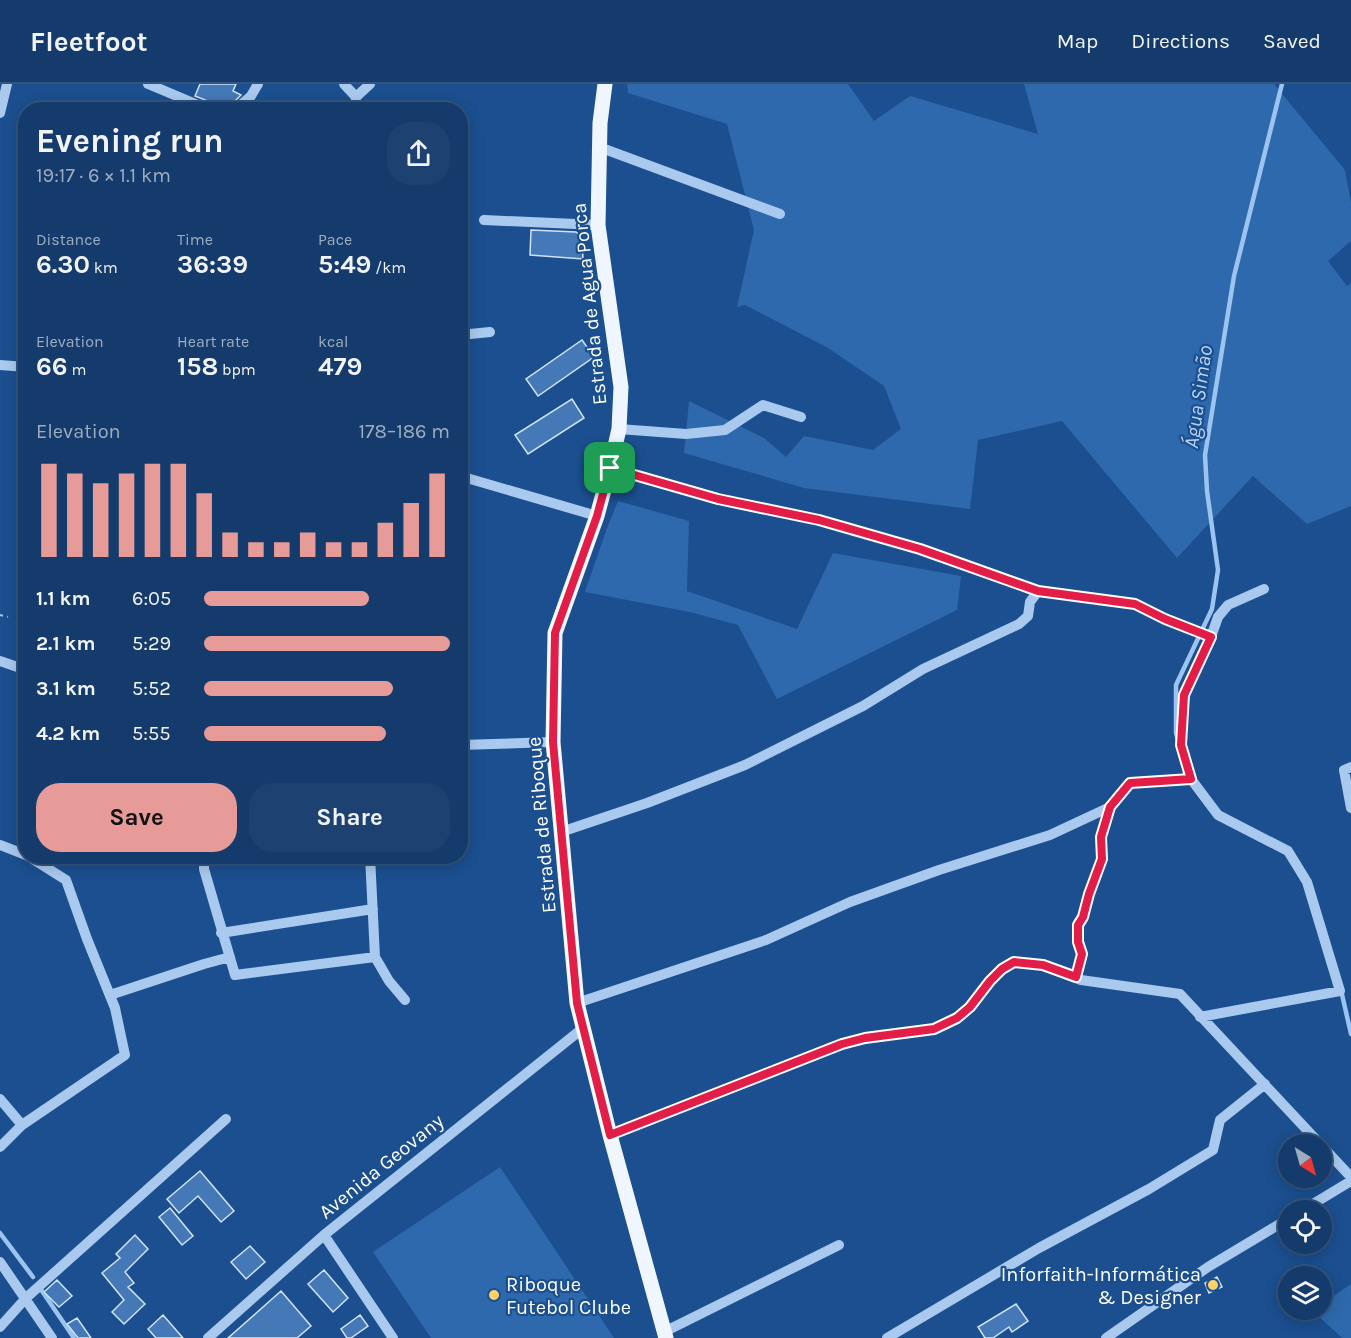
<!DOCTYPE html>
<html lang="en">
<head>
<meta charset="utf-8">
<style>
  body { margin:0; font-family:Karla,sans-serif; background:#1d4271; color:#f1f3f6; height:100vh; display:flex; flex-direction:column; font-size:22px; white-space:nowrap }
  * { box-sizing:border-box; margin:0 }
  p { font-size:20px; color:#9dadc1 }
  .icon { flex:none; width:33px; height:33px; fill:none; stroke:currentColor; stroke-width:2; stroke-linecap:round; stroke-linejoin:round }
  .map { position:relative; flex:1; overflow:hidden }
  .side { position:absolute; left:18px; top:18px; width:450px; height:762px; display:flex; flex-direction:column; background:#143b6b; border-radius:24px; box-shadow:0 3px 15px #0003,0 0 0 2px #33557e }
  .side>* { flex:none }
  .needle { width:39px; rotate:143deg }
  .tools { position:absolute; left:1278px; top:1050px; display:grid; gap:12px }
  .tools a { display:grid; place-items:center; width:54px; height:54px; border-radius:50%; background:#143b6b; box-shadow:0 3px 15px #0003,0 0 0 2px #33557e; font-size:30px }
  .pin { position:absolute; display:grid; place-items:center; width:51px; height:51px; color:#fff; margin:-26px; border-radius:12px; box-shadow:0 3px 9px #0006 }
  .round { display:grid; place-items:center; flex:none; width:63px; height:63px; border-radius:24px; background:#1d4271 }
  .overview { display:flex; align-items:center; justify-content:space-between; height:102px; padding:0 18px }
  h1 { font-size:33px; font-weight:700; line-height:45px }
  .stats { display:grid; grid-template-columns:repeat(3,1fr); gap:9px; height:102px; padding:6px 18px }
  .stats div { display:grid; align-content:center }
  .stats b { font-size:26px; font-weight:700 }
  .stats small { font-size:16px; font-weight:400 }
  .stats p { font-size:16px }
  .chart { height:168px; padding:12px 18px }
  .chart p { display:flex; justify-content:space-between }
  .chart svg { width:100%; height:108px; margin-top:6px; stroke:#e69b98; stroke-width:6 }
  .cta { display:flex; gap:12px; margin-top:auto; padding:12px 18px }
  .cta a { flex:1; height:69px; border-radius:24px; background:#e69b98; color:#111; font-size:24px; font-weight:700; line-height:69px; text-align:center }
  .cta a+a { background:#1d4271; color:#f1f3f6 }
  ul { padding:0 18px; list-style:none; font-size:20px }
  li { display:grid; grid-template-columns:96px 72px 1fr; align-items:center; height:45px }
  li i { height:15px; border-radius:8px; background:#e69b98 }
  header { display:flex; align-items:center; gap:36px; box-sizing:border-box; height:84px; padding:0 30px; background:#143b6b; border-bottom:2px solid #33557e }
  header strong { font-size:28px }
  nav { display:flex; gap:33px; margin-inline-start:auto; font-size:21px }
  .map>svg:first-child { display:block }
  .green { fill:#2e69ad }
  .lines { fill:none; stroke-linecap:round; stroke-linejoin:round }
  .stream { stroke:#9cc4f0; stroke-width:4.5 }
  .building { fill:#4478b7; stroke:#cfe3fa; stroke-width:1.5 }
  .path { stroke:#a9c9ee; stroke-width:2; stroke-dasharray:3 4.5; stroke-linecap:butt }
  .minor { stroke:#a9c9ee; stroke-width:10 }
  .major { stroke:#f0f6ff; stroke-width:15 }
  .route-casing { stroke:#fff; stroke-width:12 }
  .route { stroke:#e11d48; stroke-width:8 }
  .poi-dot { fill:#ffd166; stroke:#1b4f8f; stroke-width:2 }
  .labels { text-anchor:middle; stroke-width:4.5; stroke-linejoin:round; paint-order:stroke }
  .street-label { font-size:20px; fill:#fff; stroke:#1b4f8f }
  .poi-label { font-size:20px; fill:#fff; stroke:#1b4f8f; text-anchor:end }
  .water-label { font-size:21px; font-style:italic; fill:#b5d3f5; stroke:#1b4f8f }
</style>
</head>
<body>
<header>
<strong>Fleetfoot</strong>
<nav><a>Map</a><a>Directions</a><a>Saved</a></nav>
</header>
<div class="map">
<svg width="1351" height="1254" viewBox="0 0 1351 1254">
  <rect width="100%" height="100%" fill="#1b4f8f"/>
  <!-- green -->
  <path class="green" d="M627,0H848L874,37L910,12L1038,50L1024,0H1274L1345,86L1351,119V157L1328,177L1347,202L1351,199V422L1307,440L1253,392L1177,474L1062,337L978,356L970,425L804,404L684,369L689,317L764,354L786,373L804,352L873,366L901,345L884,302L828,264L745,221L737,223L754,146L727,40L628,9Z
    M618,417L689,437L687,507L797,545L833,469L961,492L957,526L777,615L738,541L690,528L585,508L607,444Z
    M500,1083L614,1254H431L373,1168Z
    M1351,1200V1254H1342L1312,1226H1322V1220Z"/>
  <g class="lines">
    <!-- stream -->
    <path class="stream" d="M1178,656L1176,649V601L1212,525L1218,486L1207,407L1205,371L1234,192L1282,0
      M1341,906L1351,950
      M0,1149L33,1193
      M42,1207L74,1254"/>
  </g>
  <!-- building -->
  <path class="building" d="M200,0H236L233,7L241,11L229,23L220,19L217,25L213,19L195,12Z
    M531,146L576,148L582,153L583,175L530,171Z
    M582,256L594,273L538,312L526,295Z
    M572,315L584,334L528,370L515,351Z
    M200,1087L234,1127L221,1138L198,1112L179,1129L167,1115Z
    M170,1124L193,1152L182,1161L159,1133Z
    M135,1151L148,1165L125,1188L134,1199L128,1203L145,1220L124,1240L112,1228L124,1216L102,1189L120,1174L116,1170Z
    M250,1162L265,1178L246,1195L231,1178Z
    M324,1186L348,1214L333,1228L308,1200Z
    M1217,1193L1222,1203L1209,1209L1205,1199Z
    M57,1196L72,1212L59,1223L44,1208Z
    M281,1207L311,1242L297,1254H228Z
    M1016,1220L1028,1237L1012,1248L1009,1243L993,1254H985L978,1243Z
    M163,1231L183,1254H156L148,1245Z
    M360,1231L368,1242L351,1254H347L341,1245Z
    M77,1234L91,1254H78L67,1240Z"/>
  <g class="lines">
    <!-- path -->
    <path class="path" d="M830,439L920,465L1025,503
      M0,531L8,533
      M1079,881L1082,870L1078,859V841L1083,833L1089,810L1103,775L1101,753L1105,738"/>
    <!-- minor -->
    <path class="minor" d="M148,0L210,26
      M344,0L356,13
      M356,13L370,0
      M356,13V26
      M235,26L251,12L258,0
      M0,29L7,0
      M599,63L780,130
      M484,136L598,141
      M460,251L490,248
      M0,281L26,283
      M619,345L686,350L725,346L763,321L801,333
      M610,384L718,415L819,436
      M460,392L597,432
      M0,577L26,586
      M460,661L553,658
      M1351,683L1344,686L1351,724
      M561,748L647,719L745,681L863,622L923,585L1019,540L1028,532L1030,518L1038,507L1135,520L1165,535L1211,553
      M0,761L26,771
      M204,772V785L235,891L375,873
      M370,772L375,873L389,897L405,916
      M221,849L373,825
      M110,911L204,880L230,873
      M577,919L766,856L850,818L939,786L1050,751L1110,723L1130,699L1191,695
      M1200,933L1340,907L1307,798L1288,767L1218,731L1191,695L1181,661L1184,611L1211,553L1218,533L1228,521L1264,505
      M0,1015L22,1041
      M610,1051L842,960L865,954L934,945L957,934L970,923L990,897L1002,885L1014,878L1043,881L1081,896L1180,910L1351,1093
      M0,1063L22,1041L125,971L115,924L87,855L66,796L28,772
      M1303,1126L1351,1097
      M324,1151L393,1254
      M0,1178L52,1254
      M0,1243L26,1214L226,1035
      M664,1248L839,1161
      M208,1254L324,1151L582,945
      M887,1254L1039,1164L1149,1105L1213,1066L1220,1036L1265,1000
      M1106,1254L1208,1183L1288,1135"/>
    <!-- major -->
    <path class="major" d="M605,0L600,39L598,141L621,303L619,345L610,384L597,432L555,549L553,658L577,919L610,1051L666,1254"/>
  </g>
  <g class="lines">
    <!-- route casing -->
    <g class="route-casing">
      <path id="route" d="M610,384L718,415L819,436L920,465L1038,507L1135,520L1165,535L1211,553L1184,611L1181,661L1191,695L1130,699L1110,723L1101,753L1102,775L1089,810L1083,833L1078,841V858L1082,870L1076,893L1043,881L1014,878L1002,885L990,897L970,923L957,934L934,945L865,954L842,960L610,1051L577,919L553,658L555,549L597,432Z"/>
    </g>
    <!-- route -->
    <use href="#route" class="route"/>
  </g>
  <!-- markers -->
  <g class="poi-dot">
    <circle cx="1213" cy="1201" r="6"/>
    <circle cx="494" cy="1211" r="6"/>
  </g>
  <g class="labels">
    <!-- street labels -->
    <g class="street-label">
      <text transform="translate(589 220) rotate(-96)" y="7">Estrada de Agua Porca</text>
      <text transform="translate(541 741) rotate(-95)" y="7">Estrada de Riboque</text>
      <text transform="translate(381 1082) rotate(-39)" y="7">Avenida Geovany</text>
    </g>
    <!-- poi labels -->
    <g class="poi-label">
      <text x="1201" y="1197">Inforfaith-Informática<tspan x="1201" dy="23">&amp; Designer</tspan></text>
      <text x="506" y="1207" text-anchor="start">Riboque<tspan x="506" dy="23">Futebol Clube</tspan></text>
    </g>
    <!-- water labels -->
    <g class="water-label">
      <text transform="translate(1198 313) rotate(-82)" y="7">Água Simão</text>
    </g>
  </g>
</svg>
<div class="tools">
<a><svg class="needle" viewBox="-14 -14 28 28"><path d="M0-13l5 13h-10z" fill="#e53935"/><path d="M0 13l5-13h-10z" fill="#9dadc1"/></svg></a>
<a><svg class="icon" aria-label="locate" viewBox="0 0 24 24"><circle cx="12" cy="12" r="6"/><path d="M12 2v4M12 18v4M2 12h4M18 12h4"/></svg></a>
<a><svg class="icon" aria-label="layers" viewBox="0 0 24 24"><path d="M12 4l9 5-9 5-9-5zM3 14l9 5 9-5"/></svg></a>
</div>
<div class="pin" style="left:610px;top:384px;background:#1e9e55"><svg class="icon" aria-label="arrive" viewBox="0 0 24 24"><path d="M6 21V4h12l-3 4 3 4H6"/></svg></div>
<section class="side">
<div class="overview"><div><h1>Evening run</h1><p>19:17 · 6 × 1.1 km</p></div><a class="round"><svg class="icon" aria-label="share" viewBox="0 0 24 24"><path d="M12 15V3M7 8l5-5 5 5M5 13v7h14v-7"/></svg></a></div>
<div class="stats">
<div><p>Distance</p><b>6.30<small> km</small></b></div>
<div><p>Time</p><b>36:39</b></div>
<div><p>Pace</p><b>5:49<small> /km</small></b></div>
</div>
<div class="stats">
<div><p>Elevation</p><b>66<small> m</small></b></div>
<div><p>Heart rate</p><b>158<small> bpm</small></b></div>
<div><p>kcal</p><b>479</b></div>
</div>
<div class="chart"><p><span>Elevation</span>178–186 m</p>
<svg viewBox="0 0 160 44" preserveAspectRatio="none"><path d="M5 44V6M15 44V10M25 44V14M35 44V10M45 44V6M55 44V6M65 44V18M75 44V34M85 44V38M95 44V38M105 44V34M115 44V38M125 44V38M135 44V30M145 44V22M155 44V10"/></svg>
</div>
<ul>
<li><b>1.1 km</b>6:05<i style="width:67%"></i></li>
<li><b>2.1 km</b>5:29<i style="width:100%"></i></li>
<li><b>3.1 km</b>5:52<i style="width:77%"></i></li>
<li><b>4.2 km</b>5:55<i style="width:74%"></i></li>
</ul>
<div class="cta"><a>Save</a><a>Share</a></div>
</section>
</div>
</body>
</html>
